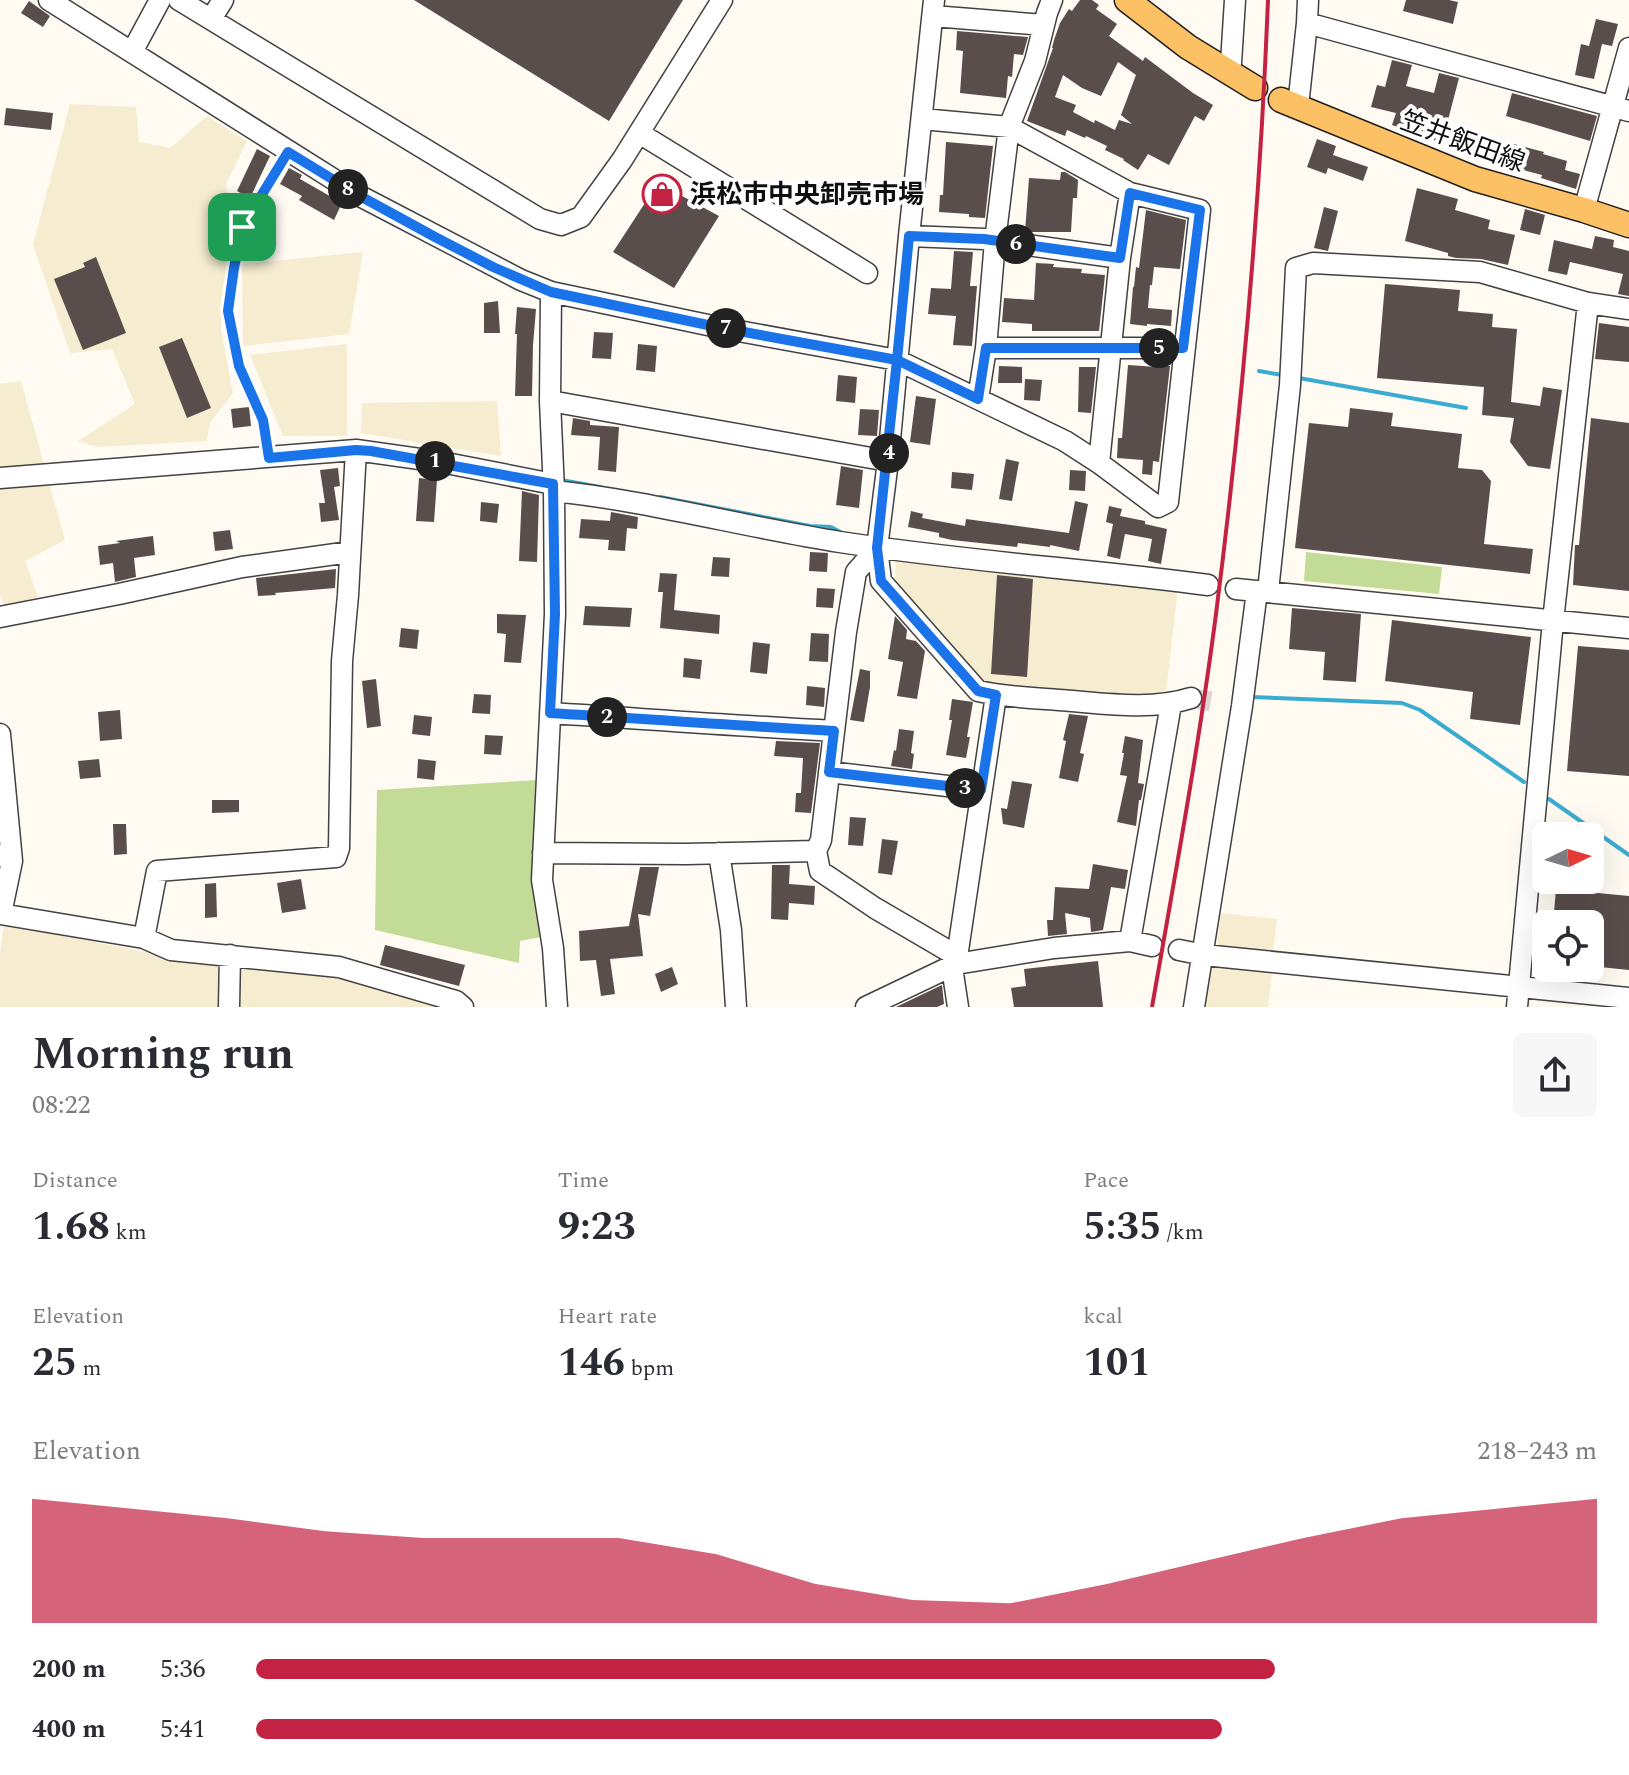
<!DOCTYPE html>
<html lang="en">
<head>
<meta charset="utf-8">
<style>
  body { margin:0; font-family:Spectral,"Noto Sans JP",serif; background:#f7f7f7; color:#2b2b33; height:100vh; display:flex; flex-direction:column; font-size:30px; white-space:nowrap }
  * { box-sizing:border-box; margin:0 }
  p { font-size:26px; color:#7c7c81 }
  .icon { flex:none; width:44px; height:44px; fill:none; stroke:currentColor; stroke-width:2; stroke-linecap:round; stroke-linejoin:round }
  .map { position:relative; height:1007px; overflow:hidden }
  .details { display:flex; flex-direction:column; background:#fff; flex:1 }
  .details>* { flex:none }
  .needle { width:52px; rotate:85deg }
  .controls { position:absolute; left:1532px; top:822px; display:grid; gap:16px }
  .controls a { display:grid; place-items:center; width:72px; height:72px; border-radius:12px; background:#fff; box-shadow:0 8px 32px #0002; font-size:40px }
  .pin { position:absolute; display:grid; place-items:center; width:68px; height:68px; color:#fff; margin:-34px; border-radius:16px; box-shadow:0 4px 12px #0006 }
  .km { position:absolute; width:40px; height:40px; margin:-20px; border-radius:50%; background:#222; color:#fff; font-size:22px; line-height:40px; text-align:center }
  .round { display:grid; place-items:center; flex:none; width:84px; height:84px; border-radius:12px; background:#f7f7f7 }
  .overview { display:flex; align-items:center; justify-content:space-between; height:136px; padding:0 32px }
  h1 { font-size:44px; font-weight:700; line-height:60px }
  .metrics { display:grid; grid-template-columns:repeat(3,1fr); gap:12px; height:136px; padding:8px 32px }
  .metrics div { display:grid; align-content:center }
  .metrics b { font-size:40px; font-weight:700 }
  .metrics small { font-size:22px; font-weight:400 }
  .metrics p { font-size:22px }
  .chart { height:224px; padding:16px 32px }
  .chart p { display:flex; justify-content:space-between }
  .chart svg { width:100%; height:144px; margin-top:8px; fill:#c42243; opacity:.7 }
  ul { padding:0 32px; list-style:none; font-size:26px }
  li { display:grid; grid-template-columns:128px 96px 1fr; align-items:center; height:60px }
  li i { height:20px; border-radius:10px; background:#c42243 }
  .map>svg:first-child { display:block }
  .farmland { fill:#f6edd1 }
  .forest { fill:#c2dc98 }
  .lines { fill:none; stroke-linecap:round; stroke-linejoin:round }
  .stream { stroke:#3aacd1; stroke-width:4 }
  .building { fill:#594e4b; fill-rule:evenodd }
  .minor-tunnel { stroke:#dbd7d0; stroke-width:20; stroke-dasharray:20 10; stroke-linecap:butt }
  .minor-casing { stroke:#424242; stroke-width:23 }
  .major-casing { stroke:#202020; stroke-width:27 }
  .path { stroke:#313131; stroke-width:2; stroke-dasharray:8 4; stroke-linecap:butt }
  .minor { stroke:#fff; stroke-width:20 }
  .major { stroke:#fcc065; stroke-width:24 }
  .rail { stroke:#c42243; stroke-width:4 }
  .route-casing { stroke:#fff; stroke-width:16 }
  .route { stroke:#1a73e8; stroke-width:10 }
  .labels { text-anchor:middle; stroke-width:8; stroke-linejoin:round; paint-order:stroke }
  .street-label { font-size:26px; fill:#0f0f0f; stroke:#fff }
  .poi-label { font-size:26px; font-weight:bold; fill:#0f0f0f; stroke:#fff; text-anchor:start }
</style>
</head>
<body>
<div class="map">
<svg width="1629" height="1007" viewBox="0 0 1629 1007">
  <rect width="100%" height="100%" fill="#fffaf2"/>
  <!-- farmland -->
  <path class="farmland" d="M70,104L136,107L139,142L170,148L207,116L247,141L225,186L238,211L229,237L221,330L233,393L210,423L207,441L97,447L78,441L135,404L112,349L70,353L33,245Z
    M363,252L349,334L243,346L242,264Z
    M347,344V436H283L250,355Z
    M21,381L65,540L25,561L40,602L5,607L0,594V384Z
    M497,401L501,456L361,433L362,403Z
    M896,558L1178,588L1166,693L1113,694L985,682L978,679L895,581Z
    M1221,913L1277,919L1273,952L1217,948Z
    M4,924L171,957L222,963V1007H0V953Z
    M1212,963L1272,972L1268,1007H1203Z
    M237,964L337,973L447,1007H237Z"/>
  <!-- forest -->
  <path class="forest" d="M1306,552L1442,567L1439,594L1304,581Z
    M537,780L535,902L541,937L520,941L519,963L375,930L377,790Z"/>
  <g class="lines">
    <!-- stream -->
    <path class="stream" d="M1259,371L1282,375
      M1299,378L1466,408
      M561,480L600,487
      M660,497L810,526L831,527L842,533
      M1251,697L1402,703L1420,710L1524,782
      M1549,799L1629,855"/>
  </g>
  <!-- building -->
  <path class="building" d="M414,0H683L609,121Z
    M1080,0H1092L1099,5L1096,9L1117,24L1109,36L1143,61L1145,57L1193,93L1213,105L1204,121L1195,116L1169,165L1148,154L1138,170L1123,160L1124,159L1105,150L1107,146L1086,136L1085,138L1067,130L1065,136L1027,121L1053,48H1052L1054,40L1060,23L1069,9L1072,11ZM1118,62L1136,75L1121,115L1132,124L1119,120L1115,130L1095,120L1094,123L1073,112L1076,105L1055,97L1063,75L1082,88L1101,96Z
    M1406,0H1449L1458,2L1453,24L1403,11Z
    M29,1L50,16L43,27L21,13Z
    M1596,19L1618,24L1612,46L1602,44L1594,79L1575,75L1581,44L1589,46Z
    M957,31L1028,37L1023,55L1014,54L1012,77L1008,76L1006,98L960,93L963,51L956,50Z
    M1392,60L1412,65L1406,86L1434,93L1439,73L1459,78L1448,120L1443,119L1436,141L1392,125L1396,113L1371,107L1377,85L1385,87Z
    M1512,93L1597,116L1590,141L1506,116Z
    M6,108L53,113L51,130L4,125Z
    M1317,139L1336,146L1333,155L1368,167L1363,181L1328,168L1326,174L1307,167Z
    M1495,139L1544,152L1543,154L1567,161L1565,170L1580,174L1576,189L1541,178L1542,175L1490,161Z
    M946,142L993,146L985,218L969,217V214L939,212L940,195H943Z
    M257,149L270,156L250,198L237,191Z
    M289,168L302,175L300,179L342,203L334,220L299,200L302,196L280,184Z
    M1061,172H1065L1078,180L1077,198H1073L1071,232H1025L1029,178L1060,180Z
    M658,183L719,216L674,288L613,252Z
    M1417,188L1458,199L1455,210L1490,220L1488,229L1515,235L1508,265L1481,259L1456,258L1448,256V253L1405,241Z
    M1324,207L1338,211L1328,251L1314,248Z
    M1525,209L1545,215L1540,235L1520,230Z
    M1146,210L1186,220L1180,269L1154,267L1152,285H1150L1148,308L1172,310L1171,326L1147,324V326L1130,324L1133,287H1134L1136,267L1139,268Z
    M1595,236L1614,240L1613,247L1629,251V296L1618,294L1623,274L1570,262L1567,275L1548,271L1554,240L1592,249Z
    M954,251L973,252L970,286H977L972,346L953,345L956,316L928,314L931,288L951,289Z
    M96,257L126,333L83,350L54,279L85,267L83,263Z
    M1036,263L1054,264L1053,267L1082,269L1081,273L1105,275L1099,331H1032V324L1002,322L1004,298L1034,300Z
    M1385,284L1460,290L1458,311L1493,314L1492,327L1517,329L1511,402L1540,406L1543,387L1562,390L1550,469L1528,466L1510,442L1514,418L1482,415L1484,387L1377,378Z
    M498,301L500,333H484V303Z
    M517,307L536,309L533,345L532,396H515L517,334H515Z
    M1599,323L1629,327V362L1595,359Z
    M594,332L613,333L611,359L592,358Z
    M182,338L211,408L187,418L159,347Z
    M638,344L657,346L655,372L636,370Z
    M1128,365L1157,367V365L1170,366L1159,462L1153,461L1152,475L1142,474L1143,460L1117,458L1118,438H1122Z
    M999,366L1022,367V383H998Z
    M1079,367H1096L1091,413L1078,412Z
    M838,375L857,377L855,403L836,401Z
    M1025,379L1042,380L1040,401L1024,400Z
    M916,396L936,399L930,445L910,442Z
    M249,407L251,426L233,428L231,409Z
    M1350,408L1393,413L1391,426L1462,434L1458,468L1482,470L1491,481L1484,544L1533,549L1530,574L1295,548L1309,423L1348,427Z
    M860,409L879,410L877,436L858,435Z
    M573,418L590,421V425L619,427L616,472L598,470L600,437L571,435Z
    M1591,418L1629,423V591L1573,585L1575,545H1579Z
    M1006,459L1019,462L1012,501L999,499Z
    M841,466L863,470L859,508L836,505Z
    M338,468L340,486L334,487L339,520L321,522L319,503H325L320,470Z
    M1070,470L1086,471L1085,491L1069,490Z
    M952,472L974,474L972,490L951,488Z
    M419,478L437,480L434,522L416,521Z
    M522,491L539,495L537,562L519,561Z
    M1075,501L1088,504L1079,551L1050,545V547L1018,543L1017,547L952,540L939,537V533L908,527L911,511L923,514L922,518L965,526L966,519L1069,533Z
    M481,502L499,504L497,523L480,521Z
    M1109,506L1122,509L1120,516L1145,521V524L1167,529L1161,564L1148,561L1152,539L1125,534L1120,559L1107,556L1113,524L1106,522Z
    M611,512L638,517L637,529L627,528L625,551L608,550L609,540L579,538L581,519L610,521Z
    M230,530L233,549L215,551L213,532Z
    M153,536L155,555L134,558L136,577L115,582L113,563L100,565L98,546L120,543L116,541Z
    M810,552L828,553L827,572L809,571Z
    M713,557L730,558L729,577L711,576Z
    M336,569L335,588L275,593L276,595L258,596L256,578Z
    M660,573L677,574L674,610L720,615L719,634L660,628L663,592H658Z
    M997,575L1033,579L1027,677L991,674Z
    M817,588L835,589L833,608L816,607Z
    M585,606L632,608L630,627L583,625Z
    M1292,608L1361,614L1356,682L1323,680L1325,652L1289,649Z
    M497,614L526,615L521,663L504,662L506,634L497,633Z
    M895,616L907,630L906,639L916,641L925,651L917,699L897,696L903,662L888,659Z
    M1392,620L1531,637L1520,725L1470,719L1473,692L1385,681Z
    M401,628L419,630L417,649L399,647Z
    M811,633L829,634L828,662L809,661Z
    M753,642L770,644L767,674L750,672Z
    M1578,646L1629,650V776L1567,771Z
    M684,658L702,660L700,679L683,677Z
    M860,669L870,671V687L864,722L850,720Z
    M376,679L381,726L367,728L362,681Z
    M807,686L825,688L824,707L806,705Z
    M474,694L491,695L490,714L472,713Z
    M952,699L973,702L967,737H970L966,758L946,755L952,720H949Z
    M120,710L122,739L100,741L98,712Z
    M1069,714L1088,716L1080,753L1084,754L1078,782L1059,778L1066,741L1063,740Z
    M414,715L432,717L430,736L412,734Z
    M899,729L914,731L911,753L914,754L912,769L891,766L894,750L896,751Z
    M485,735L503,736L501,755L484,754Z
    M1125,736L1143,740L1138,783L1144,784L1141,800H1139L1136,826L1117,822L1127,776L1120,775L1124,753H1122Z
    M776,741L820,743L811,813L795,812L796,793H801L803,758L774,756Z
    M99,759L101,777L80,779L78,761Z
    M418,759L436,761L434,780L417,778Z
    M1012,781L1032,784L1024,828L1003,824L1001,808L1007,809Z
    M212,800H239V812L212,813Z
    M850,817L866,818L863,846L848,845Z
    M113,824H126L127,854L114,855Z
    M882,839L898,841L892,875L878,873Z
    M1093,864L1128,870L1125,889L1111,887L1103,930L1091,932L1090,918L1065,913L1067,934L1048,936L1047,920H1053L1055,887L1089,889Z
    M772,865H790L789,884L815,886L814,905L789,903L788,920L771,919Z
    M640,867H659L650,916L638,914L643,956L610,959L615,994L601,996L596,960L580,961L579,931L629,926Z
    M301,879L306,909L282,913L277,883Z
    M216,883L217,917L205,918V884Z
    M1556,889L1629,896V970L1590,966V924H1553Z
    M385,945L465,965L459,986L380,965Z
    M1098,961L1103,1007H1014L1011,988L1026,986L1024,969Z
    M672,967L678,984L661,992L655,974Z
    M942,985L944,1004L937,1007H896Z"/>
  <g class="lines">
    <!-- minor-tunnel -->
    <path class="minor-tunnel" d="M1191,698L1220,703"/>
    <!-- minor casing -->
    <g class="minor-casing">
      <path id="minor" d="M49,0L360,196L521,280L551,292L722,328L897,360L1065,441L1099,463L1158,507L1168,502L1200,210L1130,193L1009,127L922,119
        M179,0L540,219L561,225L581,217L622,160L722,0
        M934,0L909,236L888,461L877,548L881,581L978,691C1005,697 1032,698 1059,700C1102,703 1150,711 1191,698
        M933,16L1044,25
        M211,19L223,0
        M1307,23L1629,111
        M132,52L160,0
        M1227,72L1231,63L1235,0
        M1298,106L1307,23L1308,0
        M639,133L867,273
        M1584,210L1629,48
        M909,236L984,239L1120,258
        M551,292L550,401L554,491L555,614L542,880L553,948L557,1007
        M986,348H1183
        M978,399L986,348L995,241L1009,127L1035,61L1047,13L1052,0
        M550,401L888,461
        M1099,463L1120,258L1130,193
        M0,478L356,450L441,462L553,484
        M554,491C650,501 744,527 840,542C962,561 1086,569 1208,585
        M877,548L856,572L846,632L821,840L816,851L820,871L875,908L957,956
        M1236,589L1629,628
        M1268,591L1290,385L1296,268L1313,263L1480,272L1588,303L1629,309
        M0,617L119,594L242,567L350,552
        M550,713C645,719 739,726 834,731
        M0,734L12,861
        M829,772L981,790
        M543,853L686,854L816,851
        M719,853L731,930L736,1007
        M0,855L12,861L1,914L144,938L171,950L339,967L456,1001L463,1007
        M144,938L157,871L336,857L339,848L342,661L348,595L356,450
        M1130,941L1171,704
        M1179,950L1204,955L1629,998
        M956,964L996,695
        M952,967L958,1007
        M229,1007L230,955
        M866,1007L956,964L1054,948L1130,941L1152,946
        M1194,1007L1242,706L1257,591
        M1517,1007L1553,621L1588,303"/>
    </g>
    <!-- major casing -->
    <g class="major-casing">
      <path id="major" d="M1127,0L1188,47L1255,88
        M1281,100L1475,179L1584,210L1629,225"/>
    </g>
    <!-- path -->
    <path class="path" d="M266,438L263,420L239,366L228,311L234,268L242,227L279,166"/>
    <!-- minor -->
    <use href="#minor" class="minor"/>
    <!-- major -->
    <use href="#major" class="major"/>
    <!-- rail -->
    <path class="rail" d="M1152,1007C1175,876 1199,745 1216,614C1242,410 1260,205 1268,0"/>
  </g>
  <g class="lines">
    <!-- route casing -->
    <g class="route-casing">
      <path id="route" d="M242,227L234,268L228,311L239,366L263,420L269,458L356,450L371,451L553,484L555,614L550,713C645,719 739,726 834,731L829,772L981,790L996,695L978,691L881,581L877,548L897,360L978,399L986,348H1183L1200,210L1130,193L1120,258L984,239L909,236L897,360L722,328L551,292L493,267L435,237L360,196L288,152L242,227"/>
    </g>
    <!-- route -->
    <use href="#route" class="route"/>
  </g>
  <!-- icons -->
  <defs>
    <g id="shop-ring" transform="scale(2)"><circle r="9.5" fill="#fff" stroke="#c42243" stroke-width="1.5"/><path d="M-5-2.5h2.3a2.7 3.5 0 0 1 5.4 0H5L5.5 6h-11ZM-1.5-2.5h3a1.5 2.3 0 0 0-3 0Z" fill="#c42243"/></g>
  </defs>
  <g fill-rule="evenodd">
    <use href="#shop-ring" x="662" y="194"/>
  </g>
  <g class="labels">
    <!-- street labels -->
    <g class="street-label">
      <text transform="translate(1463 141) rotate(20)" y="9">笠井飯田線</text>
    </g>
    <!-- poi labels -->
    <g class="poi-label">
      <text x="690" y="203">浜松市中央卸売市場</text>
    </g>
  </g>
</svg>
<div class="controls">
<a><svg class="needle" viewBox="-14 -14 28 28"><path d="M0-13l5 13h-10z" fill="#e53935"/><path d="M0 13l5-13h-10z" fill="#7c7c81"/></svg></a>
<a><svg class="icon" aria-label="locate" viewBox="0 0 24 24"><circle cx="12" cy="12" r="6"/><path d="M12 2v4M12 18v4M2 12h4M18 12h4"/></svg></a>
</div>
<div class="pin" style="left:242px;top:227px;background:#1e9e55"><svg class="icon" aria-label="arrive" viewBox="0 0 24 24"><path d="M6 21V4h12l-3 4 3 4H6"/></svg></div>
<b class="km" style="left:435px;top:461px">1</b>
<b class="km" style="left:607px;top:717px">2</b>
<b class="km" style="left:965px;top:788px">3</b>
<b class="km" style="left:889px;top:453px">4</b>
<b class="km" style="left:1159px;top:348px">5</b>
<b class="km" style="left:1016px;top:244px">6</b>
<b class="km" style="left:726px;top:328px">7</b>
<b class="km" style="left:348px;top:189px">8</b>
</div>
<section class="details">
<div class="overview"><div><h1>Morning run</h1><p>08:22</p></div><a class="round"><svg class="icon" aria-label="share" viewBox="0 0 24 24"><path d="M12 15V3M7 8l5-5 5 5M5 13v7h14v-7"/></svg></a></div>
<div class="metrics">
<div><p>Distance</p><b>1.68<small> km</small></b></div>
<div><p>Time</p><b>9:23</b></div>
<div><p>Pace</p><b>5:35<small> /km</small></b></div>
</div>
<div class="metrics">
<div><p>Elevation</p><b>25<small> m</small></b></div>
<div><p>Heart rate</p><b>146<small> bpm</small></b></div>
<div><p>kcal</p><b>101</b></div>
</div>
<div class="chart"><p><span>Elevation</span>218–243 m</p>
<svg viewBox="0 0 160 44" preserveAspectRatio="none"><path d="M0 44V6L10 9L20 12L30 16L40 18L50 18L60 18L70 23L80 32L90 37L100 38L110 32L120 25L130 18L140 12L150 9L160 6V44z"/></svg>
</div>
<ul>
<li><b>200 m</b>5:36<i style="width:76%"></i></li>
<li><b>400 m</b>5:41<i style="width:72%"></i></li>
</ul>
</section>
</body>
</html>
